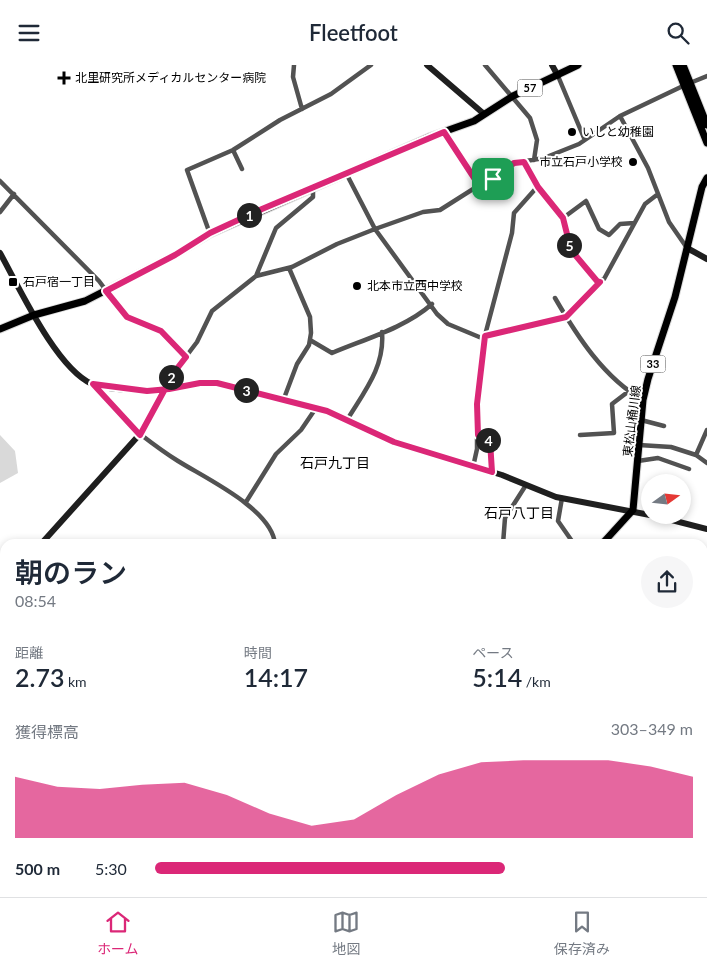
<!DOCTYPE html>
<html lang="ja">
<head>
<meta charset="utf-8">
<style>
  body { margin:0; font-family:Lato,"Noto Sans JP",sans-serif; background:#f6f6f7; color:#1f2937; height:100vh; display:flex; flex-direction:column; font-size:19px; white-space:nowrap }
  * { box-sizing:border-box; margin:0 }
  p { font-size:16px; color:#747a83 }
  .icon { flex:none; width:28px; height:28px; fill:none; stroke:currentColor; stroke-width:2; stroke-linecap:round; stroke-linejoin:round }
  .map { position:relative; flex:1; overflow:hidden }
  .panel { position:absolute; left:0px; top:474px; width:708px; height:359px; display:flex; flex-direction:column; background:#fff; border-radius:15px 15px 0 0; box-shadow:0 2px 8px #0003 }
  .panel>* { flex:none }
  .needle { width:32px; rotate:75deg }
  .tools { position:absolute; left:641px; top:409px; display:grid; gap:10px }
  .tools a { display:grid; place-items:center; width:50px; height:50px; border-radius:50%; background:#fff; box-shadow:0 2px 8px #0003; font-size:25px }
  .pin { position:absolute; display:grid; place-items:center; width:42px; height:42px; color:#fff; margin:-21px; border-radius:10px; box-shadow:0 2px 8px #0006 }
  .km { position:absolute; width:25px; height:25px; margin:-12px; border-radius:50%; background:#222; color:#fff; font-size:14px; line-height:25px; text-align:center }
  .round { display:grid; place-items:center; flex:none; width:52px; height:52px; border-radius:26px; background:#f6f6f7 }
  .summary { display:flex; align-items:center; justify-content:space-between; height:85px; padding:0 15px }
  h1 { font-size:28px; font-weight:600; line-height:38px }
  .figures { display:grid; grid-template-columns:repeat(3,1fr); gap:8px; height:85px; padding:5px 15px }
  .figures div { display:grid; align-content:center }
  .figures b { font-size:25px; font-weight:600 }
  .figures small { font-size:14px; font-weight:400 }
  .figures p { font-size:14px }
  .chart { height:140px; padding:10px 15px }
  .chart p { display:flex; justify-content:space-between }
  .chart svg { width:100%; height:90px; margin-top:5px; fill:#db2777; opacity:.7 }
  ul { padding:0 15px; list-style:none; font-size:16px }
  li { display:grid; grid-template-columns:80px 60px 1fr; align-items:center; height:38px }
  li i { height:12px; border-radius:6px; background:#db2777 }
  header { display:flex; justify-content:space-between; align-items:center; height:65px; padding:0 15px; background:#fff; font-size:22px; font-weight:600 }
  .dock { display:flex; justify-content:space-around; align-items:center; height:70px; border-top:1px solid #e0e1e3; background:#fff; font-size:14px; color:#747a83 }
  .dock a { display:grid; justify-items:center; gap:2px }
  .dock .active { color:#db2777 }
  .map>svg:first-child { display:block }
  .green { fill:#d9d9d9 }
  .lines { fill:none; stroke-linecap:round; stroke-linejoin:round }
  .river { stroke:#a0a0a0; stroke-width:7 }
  .primary-casing { stroke:#dbdbdb; stroke-width:9 }
  .highway-casing { stroke:#dbdbdb; stroke-width:11 }
  .street { stroke:#525252; stroke-width:4.5 }
  .secondary { stroke:#1f1f1f; stroke-width:6 }
  .primary { stroke:#000; stroke-width:7 }
  .highway { stroke:#000; stroke-width:9 }
  .route-casing { stroke:#fff; stroke-width:10 }
  .route { stroke:#db2777; stroke-width:6 }
  .poi-dot { fill:#000; stroke:#fff; stroke-width:2 }
  .labels { text-anchor:middle; stroke-width:4; stroke-linejoin:round; paint-order:stroke }
  .shield { fill:#fff; stroke:#4c4c4c; stroke-width:1 }
  .shield-label { font-size:11px; font-weight:bold; fill:#000 }
  .poi-label { font-size:12px; fill:#000; stroke:#fff; text-anchor:start }
  .street-label { font-size:12px; fill:#000; stroke:#fff }
  .neighbourhood-label { font-size:14px; fill:#000; stroke:#fff }
</style>
</head>
<body>
<header><svg class="icon" aria-label="menu" viewBox="0 0 24 24"><path d="M4 6h16M4 12h16M4 18h16"/></svg>Fleetfoot<svg class="icon" aria-label="search" viewBox="0 0 24 24"><circle cx="10" cy="10" r="6"/><path d="M15 15l6 6"/></svg></header>
<div class="map">
<svg width="707" height="832" viewBox="0 0 707 832">
  <rect width="100%" height="100%" fill="#fff"/>
  <!-- green -->
  <path class="green" d="M0,370L15,386L18,408L0,418Z"/>
  <g class="lines">
    <!-- river -->
    <path class="river" d="M702,709L707,705
      M544,832L549,828"/>
    <!-- primary casing -->
    <g class="primary-casing">
      <path id="primary" d="M676,0L707,78
        M683,0L707,60
        M0,264L34,250L85,236L175,190L210,169L429,72L474,56L513,31L578,0
        M602,479L633,445L643,335L648,314L675,232L702,122L707,113
        M444,828L445,832"/>
    </g>
    <!-- highway casing -->
    <g class="highway-casing">
      <path id="highway" d="M0,719L5,724
        M0,730L5,734
        M98,828L102,832
        M107,828L112,832"/>
    </g>
    <!-- street -->
    <path class="street" d="M294,0L293,12L302,44
      M485,0L530,53L537,75L534,95
      M558,11L584,73
      M690,18L707,11
      M620,51L648,103L669,157L687,183
      M445,67L480,121
      M233,85L242,104
      M524,97L538,121L563,153L571,185L597,216L604,214L645,139L658,129
      M346,108L375,164L437,249L448,259L484,274
      M0,116L99,216L123,248L133,255L161,266L185,291
      M0,147L14,129
      M563,153L586,136L599,164L609,170L620,159L634,158
      M210,169L187,105L233,85L280,55L331,29L371,0
      M256,211L276,163L313,132V123
      M555,233C577,271 604,313 643,335
      M485,271L566,252L600,217
      M310,275L332,288C365,274 405,263 432,239
      M165,324L140,369C153,379 165,388 178,396C205,413 272,444 275,479
      M169,324L172,310L197,277L212,246L256,211L292,202L337,179L375,164L423,147L440,145L514,98L544,93L579,79L620,51L683,21
      M283,336L297,299L309,280L311,268L310,252L289,203
      M347,355C364,327 385,302 382,267
      M641,355L664,361
      M478,370L490,376L491,407
      M580,370L614,368L612,339L629,326
      M639,380L671,382L696,390L707,365
      M696,390L707,398
      M638,396L658,393L689,404
      M473,402L477,384V339L484,274L512,168L514,148L538,121
      M562,433L558,456L574,479
      M246,437L276,389L301,365L316,343
      M503,479L505,453L526,420
      M702,614L707,613
      M702,633L707,632
      M702,663L707,682
      M702,693L707,691
      M0,711L5,716
      M0,739L5,744
      M702,798L707,797
      M88,828L92,832
      M398,828L399,832
      M701,828L702,832
      M488,832L489,828
      M512,832L517,828
      M539,832L544,828"/>
    <!-- secondary -->
    <path class="secondary" d="M427,0L484,49
      M552,0L558,11
      M687,183L707,194
      M0,188C19,222 56,303 92,319C104,324 135,326 149,326C172,325 194,318 217,318L327,346L394,377L502,410L556,432L650,450
      M652,450L707,464
      M41,479L140,369L93,320
      M0,535L5,527
      M0,629L5,634
      M702,719L707,714
      M240,832L241,828
      M552,832L557,828"/>
    <!-- primary -->
    <use href="#primary" class="primary"/>
    <!-- highway -->
    <use href="#highway" class="highway"/>
  </g>
  <g class="lines">
    <!-- route casing -->
    <g class="route-casing">
      <path id="route" d="M493,114L480,122L444,67L262,144L210,168L175,190L106,226L127,252L161,266L186,292L172,310L169,324L147,326L93,319L140,370L165,324H169L200,318H217L327,346L394,377L492,407L490,376L478,370L477,339L485,271L566,252L600,217L597,216L571,185L563,153L538,122L524,97L514,98L493,114"/>
    </g>
    <!-- route -->
    <use href="#route" class="route"/>
  </g>
  <!-- markers -->
  <g class="poi-dot">
    <path d="M61.5 5.5h5v5h5v5h-5v5h-5v-5h-5v-5h5z"/>
    <circle cx="572" cy="67" r="5"/>
    <circle cx="633" cy="97" r="5"/>
    <rect x="8" y="212" width="10" height="10" rx="2.5"/>
    <circle cx="357" cy="221" r="5"/>
  </g>
  <g class="labels">
    <!-- shield labels -->
    <g class="shield">
      <rect x="517.5" y="14.5" width="25" height="17" rx="4"/>
      <rect x="640.5" y="290.5" width="25" height="17" rx="4"/>
    </g>
    <g class="shield-label">
      <text x="530" y="27">57</text>
      <text x="653" y="303">33</text>
    </g>
    <!-- poi labels -->
    <g class="poi-label">
      <text x="75" y="17">北里研究所メディカルセンター病院</text>
      <text x="582" y="71">いしと幼稚園</text>
      <text x="623" y="101" text-anchor="end">市立石戸小学校</text>
      <text x="23" y="221">石戸宿一丁目</text>
      <text x="367" y="225">北本市立西中学校</text>
    </g>
    <!-- street labels -->
    <g class="street-label">
      <text transform="translate(632 356) rotate(-83)" y="4">東松山桶川線</text>
    </g>
    <!-- neighbourhood labels -->
    <g class="neighbourhood-label">
      <text x="335" y="403">石戸九丁目</text>
      <text x="519" y="453">石戸八丁目</text>
    </g>
  </g>
</svg>
<div class="tools">
<a><svg class="needle" viewBox="-14 -14 28 28"><path d="M0-13l5 13h-10z" fill="#e53935"/><path d="M0 13l5-13h-10z" fill="#747a83"/></svg></a>
</div>
<div class="pin" style="left:493px;top:114px;background:#1e9e55"><svg class="icon" aria-label="arrive" viewBox="0 0 24 24"><path d="M6 21V4h12l-3 4 3 4H6"/></svg></div>
<b class="km" style="left:249px;top:150px">1</b>
<b class="km" style="left:171px;top:312px">2</b>
<b class="km" style="left:246px;top:325px">3</b>
<b class="km" style="left:488px;top:375px">4</b>
<b class="km" style="left:569px;top:180px">5</b>
<section class="panel">
<div class="summary"><div><h1>朝のラン</h1><p>08:54</p></div><a class="round"><svg class="icon" aria-label="share" viewBox="0 0 24 24"><path d="M12 15V3M7 8l5-5 5 5M5 13v7h14v-7"/></svg></a></div>
<div class="figures">
<div><p>距離</p><b>2.73<small> km</small></b></div>
<div><p>時間</p><b>14:17</b></div>
<div><p>ペース</p><b>5:14<small> /km</small></b></div>
</div>
<div class="chart"><p><span>獲得標高</span>303–349 m</p>
<svg viewBox="0 0 160 44" preserveAspectRatio="none"><path d="M0 44V14L10 19L20 20L30 18L40 17L50 23L60 32L70 38L80 35L90 23L100 13L110 7L120 6L130 6L140 6L150 9L160 14V44z"/></svg>
</div>
<ul>
<li><b>500 m</b>5:30<i style="width:65%"></i></li>
</ul>
</section>
</div>
<nav class="dock">
<a class="active"><svg class="icon" aria-label="home" viewBox="0 0 24 24"><path d="M3 11l9-7 9 7M6 9v11h12V9"/></svg>ホーム</a>
<a><svg class="icon" aria-label="map" viewBox="0 0 24 24"><path d="M3 6l6-2 6 2 6-2v14l-6 2-6-2-6 2zM9 4v14M15 6v14"/></svg>地図</a>
<a><svg class="icon" aria-label="saved" viewBox="0 0 24 24"><path d="M7 4h10v16l-5-4-5 4z"/></svg>保存済み</a>
</nav>
</body>
</html>
